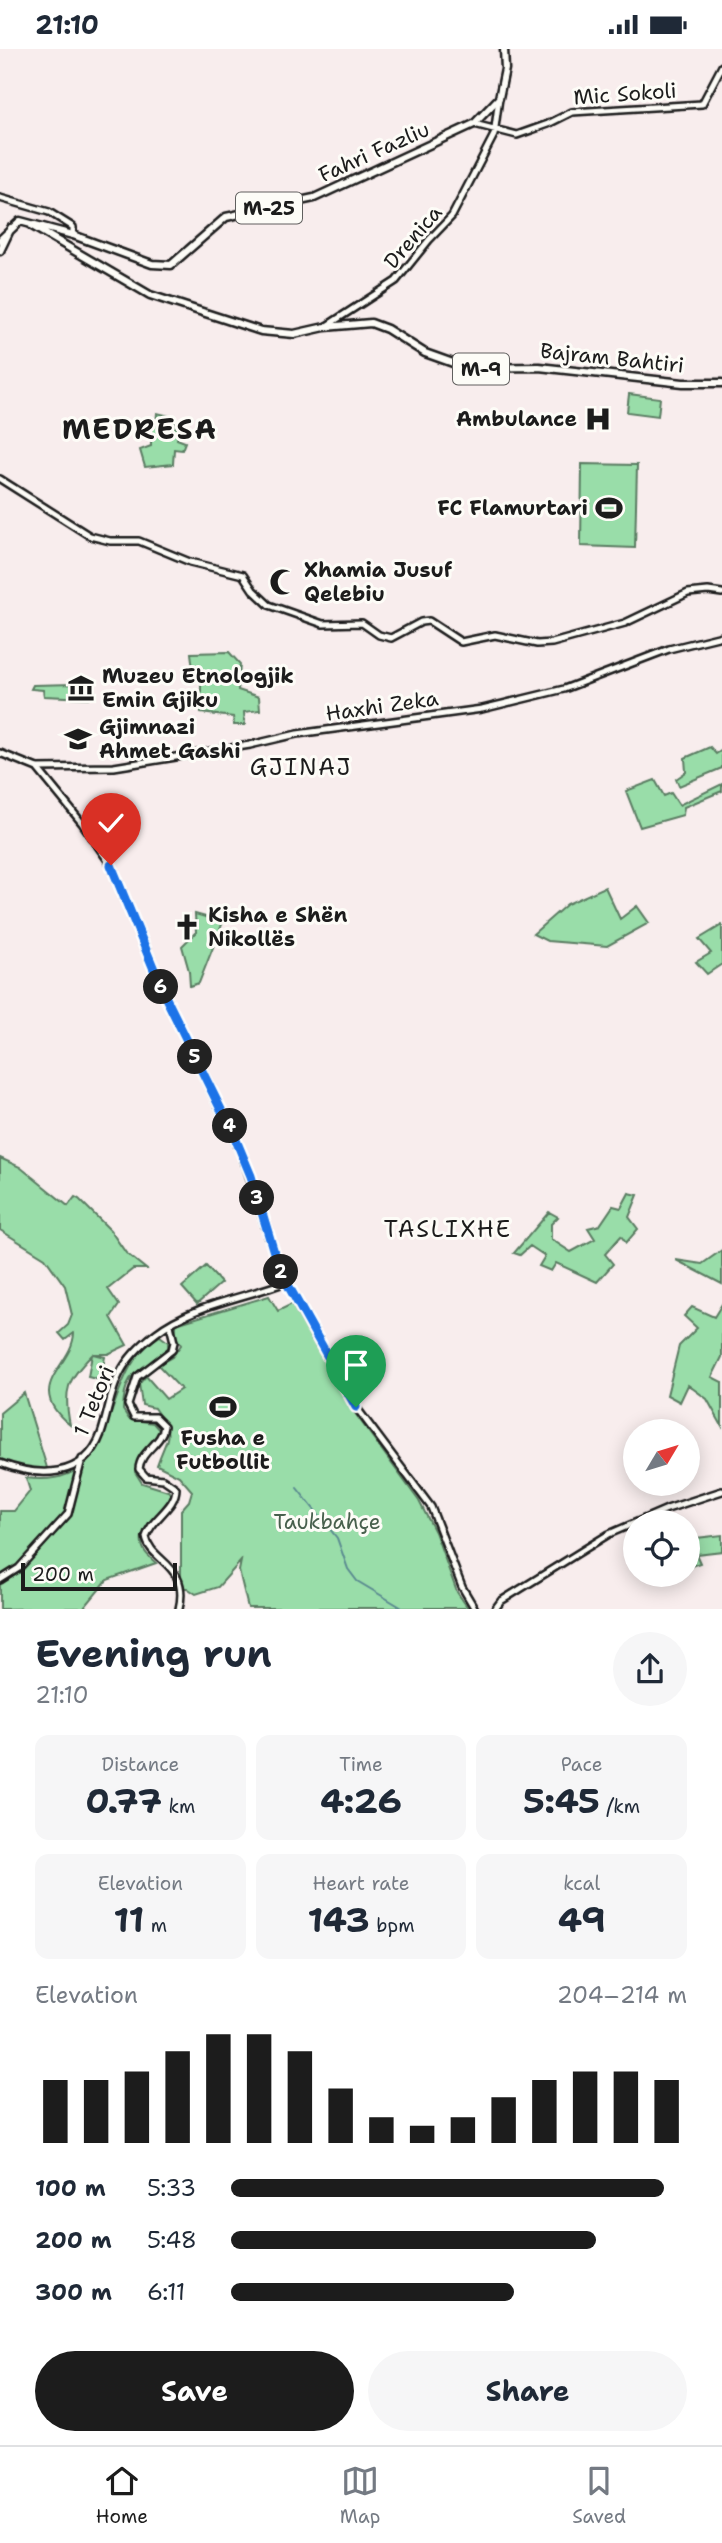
<!DOCTYPE html>
<html lang="en">
<head>
<meta charset="utf-8">
<style>
  body { margin:0; font-family:"Shantell Sans",sans-serif; background:#f6f6f7; color:#1f2937; height:100vh; display:flex; flex-direction:column; font-size:26px; white-space:nowrap }
  * { box-sizing:border-box; margin:0 }
  p { font-size:23px; color:#747a83 }
  .icon { flex:none; width:38px; height:38px; fill:none; stroke:currentColor; stroke-width:2; stroke-linecap:round; stroke-linejoin:round }
  .map { position:relative; height:1560px; overflow:hidden }
  .sheet { display:flex; flex-direction:column; background:#fff; flex:1 }
  .sheet>* { flex:none }
  .needle { width:46px; rotate:52deg }
  .controls { position:absolute; left:623px; top:1370px; display:grid; gap:14px }
  .controls a { display:grid; place-items:center; width:77px; height:77px; border-radius:50%; background:#fff; box-shadow:0 4px 18px #0003; font-size:35px }
  .scale { position:absolute; left:21px; bottom:18px; width:156px; box-sizing:border-box; padding-left:7px; border:4px solid #1c1c1c; border-top:0; font-size:19px; line-height:24px; white-space:nowrap; color:#1c1c1c; -webkit-text-stroke:5px #fdfcf7; paint-order:stroke }
  .pin { position:absolute; display:grid; place-items:center; width:60px; height:60px; color:#fff; margin:-72px -30px; border-radius:50% 50% 50% 0; rotate:-45deg; box-shadow:0 0 7px #0007 }
  .pin .icon { rotate:45deg }
  .km { position:absolute; width:35px; height:35px; margin:-18px; border-radius:50%; background:#222; color:#fff; font-size:19px; line-height:35px; text-align:center }
  .round { display:grid; place-items:center; flex:none; width:74px; height:74px; border-radius:37px; background:#f6f6f7 }
  .summary { display:flex; align-items:center; justify-content:space-between; height:119px; padding:0 35px }
  h1 { font-size:38px; font-weight:700; line-height:52px }
  .metrics { display:grid; grid-template-columns:repeat(3,1fr); gap:10px; height:119px; padding:7px 35px }
  .metrics div { display:grid; align-content:center; border-radius:14px; background:#f6f6f7; text-align:center }
  .metrics b { font-size:35px; font-weight:700 }
  .metrics small { font-size:19px; font-weight:400 }
  .metrics p { font-size:19px }
  .chart { height:196px; padding:14px 35px }
  .chart p { display:flex; justify-content:space-between }
  .chart svg { width:100%; height:126px; margin-top:7px; stroke:#1c1c1c; stroke-width:6 }
  .primary-button { display:flex; gap:14px; margin-top:auto; padding:14px 35px }
  .primary-button a { flex:1; height:80px; border-radius:42px; background:#1c1c1c; color:#fff; font-size:28px; font-weight:700; line-height:80px; text-align:center }
  .primary-button a+a { background:#f6f6f7; color:#1f2937 }
  ul { padding:0 35px; list-style:none; font-size:23px }
  li { display:grid; grid-template-columns:112px 84px 1fr; align-items:center; height:52px }
  li i { height:18px; border-radius:9px; background:#1c1c1c }
  .status { display:flex; justify-content:space-between; align-items:center; height:49px; padding:0 35px; background:#fff; direction:ltr }
  .status svg { height:19px; fill:currentColor }
  .tab-bar { display:flex; justify-content:space-around; align-items:center; height:98px; border-top:2px solid #e0e1e3; background:#fff; font-size:19px; color:#747a83 }
  .tab-bar a { display:grid; justify-items:center; gap:4px }
  .tab-bar .on { color:#1c1c1c }
  .map>svg:first-child { display:block }
  .green { fill:#99dda9; stroke:#5a7c62; stroke-width:2 }
  .lines { fill:none; stroke-linecap:round; stroke-linejoin:round }
  .stream { stroke:#5a8a90; stroke-width:2 }
  .tertiary-casing { stroke:#1c1c1c; stroke-width:10 }
  .secondary-casing { stroke:#1c1c1c; stroke-width:10 }
  .primary-casing { stroke:#1c1c1c; stroke-width:11 }
  .tertiary { stroke:#fdfcf7; stroke-width:5 }
  .secondary { stroke:#fdfcf7; stroke-width:5 }
  .primary { stroke:#fdfcf7; stroke-width:6 }
  .route-casing { stroke:#fff; stroke-width:14 }
  .route { stroke:#1a73e8; stroke-width:9 }
  .labels { text-anchor:middle; stroke-width:6; stroke-linejoin:round; paint-order:stroke }
  .shield { fill:#fdfcf7; stroke:#605f5e; stroke-width:2 }
  .shield-label { font-size:19px; font-weight:bold; fill:#1c1c1c }
  .street-label { font-size:21px; fill:#1c1c1c; stroke:#fdfcf7 }
  .poi-label { font-size:21px; font-weight:bold; fill:#1c1c1c; stroke:#fdfcf7; text-anchor:start }
  .park-label { font-size:21px; fill:#48604d; stroke:#fdfcf7 }
  .neighbourhood-label { font-size:23px; letter-spacing:2px; fill:#1c1c1c; stroke:#fdfcf7 }
  .district-label { font-size:28px; font-weight:bold; letter-spacing:2px; fill:#1c1c1c; stroke:#fdfcf7 }
</style>
</head>
<body>
<div class="status"><b>21:10</b><svg viewBox="0 0 49 12"><path d="M0 12V9h3v3zM5 12V6h3v6zM10 12V3h3v9zM15 12V0h3v12zM26 1h20v11H26zM47 4h2v5h-2z"/></svg></div>
<div class="map">
<svg width="722" height="1560" viewBox="0 0 722 1560">
  <rect width="100%" height="100%" fill="#f8eded"/>
  <filter id="ink" filterUnits="userSpaceOnUse"><feTurbulence type="fractalNoise" baseFrequency=".0143" numOctaves="2"/><feDisplacementMap in="SourceGraphic" scale="14" xChannelSelector="R" yChannelSelector="G"/><feConvolveMatrix kernelMatrix="1 2 1 2 8 2 1 2 1" color-interpolation-filters="sRGB"/></filter>
  <g filter="url(#ink)">
    <!-- green -->
    <path class="green" d="M629,345L660,349L658,367L627,363Z
      M157,364L174,368L175,378L179,380L177,390L185,393L182,401L174,400L173,415L145,418L140,401L151,397V375H156Z
      M582,415L637,416L635,499L581,497Z
      M229,603L240,615L238,641L259,648L260,661L244,663L245,676H234L233,668L201,664V633L194,628L191,604Z
      M74,635L78,644L88,645V649L44,647L43,641L31,640L33,636Z
      M710,698L716,705L722,701V719L679,737L676,730L686,723L685,709Z
      M655,731L664,747L671,744L679,756L722,735V742L684,758L683,766L640,778L626,742Z
      M605,838L620,870L637,857L649,874L607,897L547,892L533,885L567,855Z
      M195,865L223,873L199,934L190,937L189,922L182,897L196,883Z
      M722,876V915L707,925L696,913L711,904L699,890Z
      M0,1109L20,1118L68,1157L75,1148L79,1150L110,1181L126,1204L146,1220H133L108,1240L119,1256L111,1268L127,1296L108,1305H93L105,1308L100,1331L88,1328L92,1306C67,1331 63,1341 70,1376C21,1336 73,1318 74,1284L65,1291L59,1284L68,1276L72,1266L65,1237L45,1209L0,1181Z
      M629,1144L638,1146L629,1168L638,1180L626,1194L621,1187L605,1205L613,1215L597,1233L556,1214L551,1222L539,1217L545,1207L530,1197L520,1206L514,1204L549,1163L558,1168L551,1175V1190L571,1203L595,1190L588,1179L600,1176L613,1157L621,1159Z
      M722,1201V1235L676,1211L702,1215Z
      M206,1217L221,1234L197,1255L182,1238Z
      M269,1247L278,1262L292,1255L349,1356L419,1452L435,1483L457,1543L468,1559H248L239,1522L241,1512L218,1538L196,1545L187,1539H181V1461L189,1452L192,1442L179,1427L157,1416C168,1384 175,1389 154,1359L142,1356L139,1335L146,1327L166,1350L181,1340L158,1316L172,1308L181,1296L176,1288V1275Z
      M722,1255V1308L712,1328L722,1333V1377L707,1350L688,1336L680,1353L667,1346L679,1297L697,1279L684,1267L692,1258L714,1268Z
      M160,1287L168,1293V1300C143,1324 124,1317 123,1361L129,1370L153,1374L161,1383L137,1414L135,1423L142,1434L168,1442L173,1447L171,1455L142,1487C140,1500 147,1506 156,1514L107,1531L84,1559L0,1560V1462H14L30,1442L26,1429C128,1443 94,1324 160,1287Z
      M24,1344L48,1422L27,1420L0,1411V1364Z
      M722,1486V1502L696,1505L700,1514L688,1518V1490Z"/>
    <g class="lines">
      <!-- stream -->
      <path class="stream" d="M297,1439L337,1489L348,1520L357,1532L404,1560"/>
      <!-- tertiary casing -->
      <g class="tertiary-casing">
        <path id="tertiary" d="M474,75L517,86L548,75L572,63L702,55L722,17
          M325,278L396,232L429,191L452,167L494,86L499,49
          M0,430L90,487L110,492H139L190,513L243,526L253,541L269,556L323,575L362,574L379,586L391,589L421,573L429,572L461,593L495,586L537,595L552,594L625,574L688,544L708,542L722,544
          M0,704L37,719L114,718L250,696L297,685L482,660L564,640L669,600L722,587
          M37,719L82,774L111,816L169,955L243,1108L279,1220L356,1358L431,1458L462,1538L475,1560
          M170,1276L174,1293L172,1301L137,1328L128,1356L134,1368H155L164,1377C162,1395 140,1402 139,1420L146,1428L163,1430L176,1439C176,1459 151,1469 146,1488C150,1513 190,1515 179,1560
          M0,1414C37,1428 84,1431 101,1385C108,1365 110,1343 120,1324C128,1308 143,1294 156,1284C192,1256 244,1249 286,1233
          M0,1531L19,1519L68,1465L82,1410
          M495,1560L501,1552L609,1485L667,1460L722,1442"/>
      </g>
      <!-- secondary casing -->
      <g class="secondary-casing">
        <path id="secondary" d="M0,149L49,163L73,178V186"/>
      </g>
      <!-- primary casing -->
      <g class="primary-casing">
        <path id="primary" d="M32,177L150,246L261,282L294,285L325,278L371,274L387,280L425,304L467,319L539,318L683,334H722
          M0,191L20,172L73,186L152,215L171,216L226,168L314,149L474,75L499,49L505,20L504,0
          M0,202L11,179"/>
      </g>
      <!-- tertiary -->
      <use href="#tertiary" class="tertiary"/>
      <!-- secondary -->
      <use href="#secondary" class="secondary"/>
      <!-- primary -->
      <use href="#primary" class="primary"/>
    </g>
  </g>
  <g class="lines" filter="url(#ink)">
    <!-- route casing -->
    <g class="route-casing">
      <path id="route" d="M111,816L165,947L236,1091L251,1127L279,1220L356,1358"/>
    </g>
    <!-- route -->
    <use href="#route" class="route"/>
  </g>
  <!-- icons -->
  <defs>
    <g id="hospital-bare" transform="scale(2.1)"><path d="M-5-5h3v3.5h4V-5h3V5h-3V1.5h-4V5h-3Z" fill="#1c1c1c" stroke="#fdfcf7" stroke-width="2.5" paint-order="stroke"/></g>
    <g id="stadium-bare" transform="scale(2.1)"><path d="M0-5a6.5 5 0 1 0 0 10a6.5 5 0 1 0 0-10ZM-3.5-1.8h7v3.6h-7Z" fill="#1c1c1c" stroke="#fdfcf7" stroke-width="2.5" paint-order="stroke"/></g>
    <g id="mosque-bare" transform="scale(2.1)"><path d="M3.5-4.9A6 6 0 1 0 3.5 4.9A5 5 0 1 1 3.5-4.9Z" fill="#1c1c1c" stroke="#fdfcf7" stroke-width="2.5" paint-order="stroke"/></g>
    <g id="museum-bare" transform="scale(2.1)"><path d="M0-6L6-3V-2H-6V-3ZM-5-1h2V3h-2ZM-1-1h2V3h-2ZM3-1h2V3H3ZM-6 4H6V6H-6Z" fill="#1c1c1c" stroke="#fdfcf7" stroke-width="2.5" paint-order="stroke"/></g>
    <g id="school-bare" transform="scale(2.1)"><path d="M0-5L7-2L0 1L-7-2ZM-4 1L0 2.5L4 1V4Q0 6-4 4Z" fill="#1c1c1c" stroke="#fdfcf7" stroke-width="2.5" paint-order="stroke"/></g>
    <g id="church-bare" transform="scale(2.1)"><path d="M-1.2-6h2.4v3.5h3.3v2.4h-3.3V6h-2.4V-.1h-3.3v-2.4h3.3Z" fill="#1c1c1c" stroke="#fdfcf7" stroke-width="2.5" paint-order="stroke"/></g>
  </defs>
  <g fill-rule="evenodd">
    <use href="#hospital-bare" x="598" y="370"/>
    <use href="#stadium-bare" x="609" y="459"/>
    <use href="#mosque-bare" x="283" y="533"/>
    <use href="#museum-bare" x="81" y="639"/>
    <use href="#school-bare" x="78" y="690"/>
    <use href="#church-bare" x="187" y="878"/>
    <use href="#stadium-bare" x="223" y="1358"/>
  </g>
  <g class="labels">
    <!-- shield labels -->
    <g class="shield">
      <rect x="236" y="143.5" width="66" height="31" rx="5"/>
      <rect x="453" y="304.5" width="56" height="31" rx="5"/>
    </g>
    <g class="shield-label">
      <text x="269" y="166">M-25</text>
      <text x="481" y="327">M-9</text>
    </g>
    <!-- street labels -->
    <g class="street-label">
      <text transform="translate(625 45) rotate(-4)" y="7">Mic Sokoli</text>
      <text transform="translate(374 103) rotate(-24)" y="7">Fahri Fazliu</text>
      <text transform="translate(413 188) rotate(-49)" y="7">Drenica</text>
      <text transform="translate(612 309) rotate(6)" y="7">Bajram Bahtiri</text>
      <text transform="translate(382 657) rotate(-8)" y="7">Haxhi Zeka</text>
      <text transform="translate(94 1352) rotate(-68)" y="7">1 Tetori</text>
    </g>
    <!-- poi labels -->
    <g class="poi-label">
      <text x="577" y="377" text-anchor="end">Ambulance</text>
      <text x="588" y="466" text-anchor="end">FC Flamurtari</text>
      <text x="304" y="528">Xhamia Jusuf<tspan x="304" dy="24">Qelebiu</tspan></text>
      <text x="102" y="634">Muzeu Etnologjik<tspan x="102" dy="24">Emin Gjiku</tspan></text>
      <text x="99" y="685">Gjimnazi<tspan x="99" dy="24">Ahmet Gashi</tspan></text>
      <text x="208" y="873">Kisha e Shën<tspan x="208" dy="24">Nikollës</tspan></text>
      <text x="223" y="1396" text-anchor="middle">Fusha e<tspan x="223" dy="24">Futbollit</tspan></text>
    </g>
    <!-- park labels -->
    <g class="park-label">
      <text x="327" y="1480">Taukbahçe</text>
    </g>
    <!-- neighbourhood labels -->
    <g class="neighbourhood-label">
      <text x="301" y="726">GJINAJ</text>
      <text x="448" y="1188">TASLIXHE</text>
    </g>
    <!-- district labels -->
    <g class="district-label">
      <text x="140" y="390">MEDRESA</text>
    </g>
  </g>
</svg>
<div class="controls">
<a><svg class="needle" viewBox="-14 -14 28 28"><path d="M0-13l5 13h-10z" fill="#e53935"/><path d="M0 13l5-13h-10z" fill="#747a83"/></svg></a>
<a><svg class="icon" aria-label="locate" viewBox="0 0 24 24"><circle cx="12" cy="12" r="6"/><path d="M12 2v4M12 18v4M2 12h4M18 12h4"/></svg></a>
</div>
<div class="scale">200 m</div>
<div class="pin" style="left:356px;top:1358px;background:#1e9e55"><svg class="icon" aria-label="arrive" viewBox="0 0 24 24"><path d="M6 21V4h12l-3 4 3 4H6"/></svg></div>
<div class="pin" style="left:111px;top:816px;background:#d93025"><svg class="icon" aria-label="check" viewBox="0 0 24 24"><path d="M5 12l5 5 9-10"/></svg></div>
<b class="km" style="left:281px;top:1223px">2</b>
<b class="km" style="left:257px;top:1149px">3</b>
<b class="km" style="left:230px;top:1077px">4</b>
<b class="km" style="left:195px;top:1008px">5</b>
<b class="km" style="left:161px;top:938px">6</b>
</div>
<section class="sheet">
<div class="summary"><div><h1>Evening run</h1><p>21:10</p></div><a class="round"><svg class="icon" aria-label="share" viewBox="0 0 24 24"><path d="M12 15V3M7 8l5-5 5 5M5 13v7h14v-7"/></svg></a></div>
<div class="metrics">
<div><p>Distance</p><b>0.77<small> km</small></b></div>
<div><p>Time</p><b>4:26</b></div>
<div><p>Pace</p><b>5:45<small> /km</small></b></div>
</div>
<div class="metrics">
<div><p>Elevation</p><b>11<small> m</small></b></div>
<div><p>Heart rate</p><b>143<small> bpm</small></b></div>
<div><p>kcal</p><b>49</b></div>
</div>
<div class="chart"><p><span>Elevation</span>204–214 m</p>
<svg viewBox="0 0 160 44" preserveAspectRatio="none"><path d="M5 44V22M15 44V22M25 44V19M35 44V12M45 44V6M55 44V6M65 44V12M75 44V25M85 44V35M95 44V38M105 44V35M115 44V28M125 44V22M135 44V19M145 44V19M155 44V22"/></svg>
</div>
<ul>
<li><b>100 m</b>5:33<i style="width:95%"></i></li>
<li><b>200 m</b>5:48<i style="width:80%"></i></li>
<li><b>300 m</b>6:11<i style="width:62%"></i></li>
</ul>
<div class="primary-button"><a>Save</a><a>Share</a></div>
</section>
<nav class="tab-bar">
<a class="on"><svg class="icon" aria-label="home" viewBox="0 0 24 24"><path d="M3 11l9-7 9 7M6 9v11h12V9"/></svg>Home</a>
<a><svg class="icon" aria-label="map" viewBox="0 0 24 24"><path d="M3 6l6-2 6 2 6-2v14l-6 2-6-2-6 2zM9 4v14M15 6v14"/></svg>Map</a>
<a><svg class="icon" aria-label="saved" viewBox="0 0 24 24"><path d="M7 4h10v16l-5-4-5 4z"/></svg>Saved</a>
</nav>
</body>
</html>
